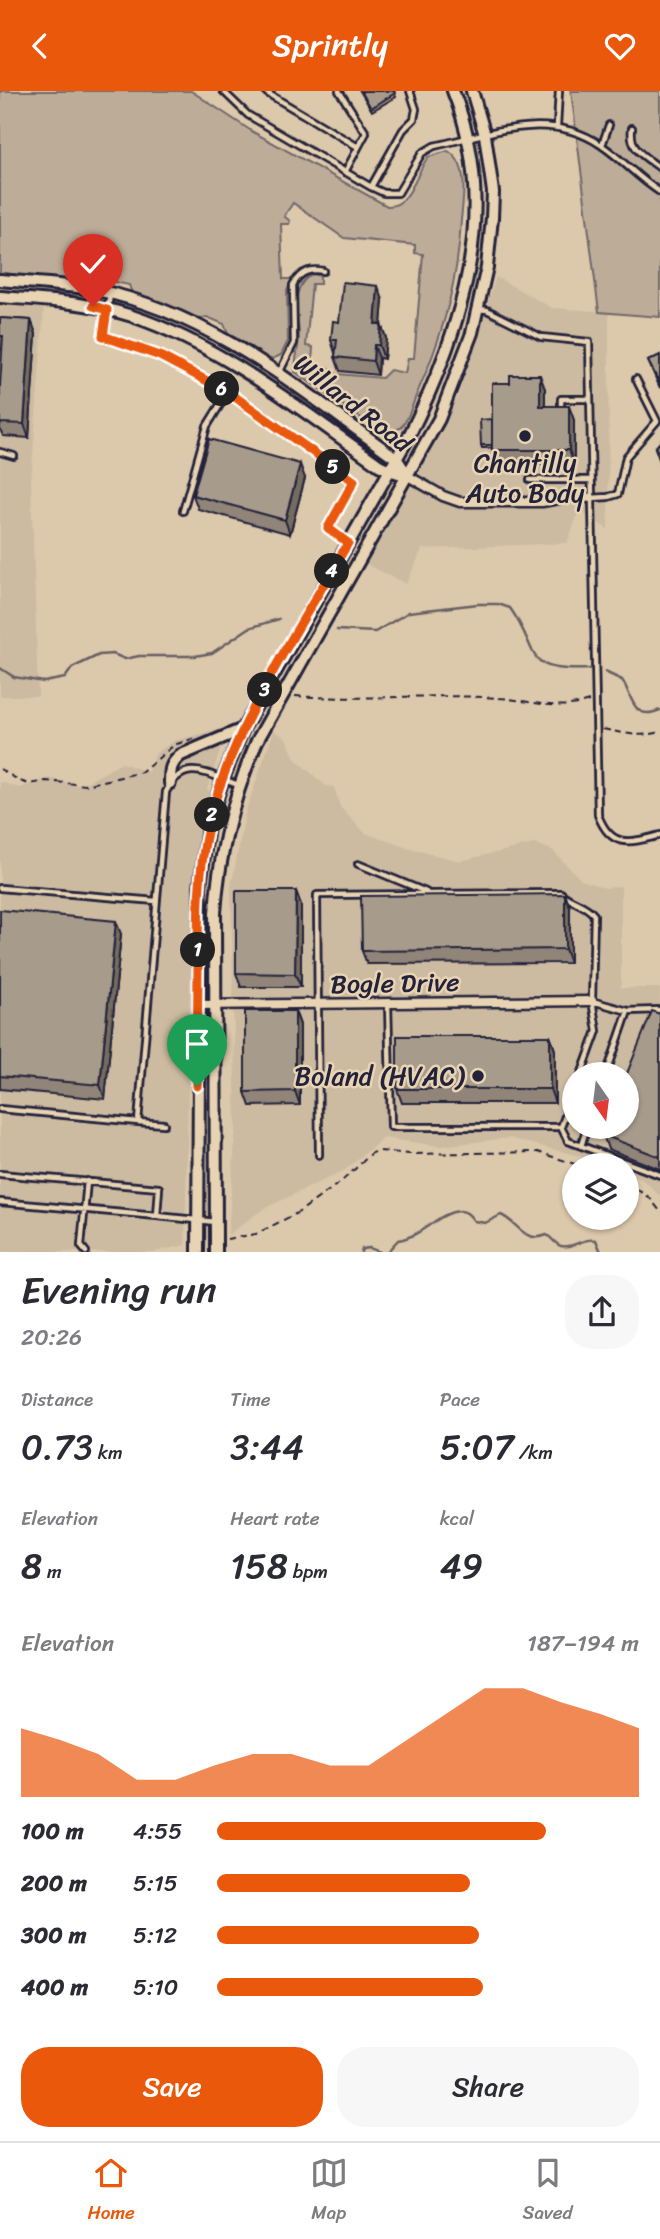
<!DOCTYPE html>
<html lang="en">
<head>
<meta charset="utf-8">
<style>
  body { margin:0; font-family:Sriracha,sans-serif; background:#f7f7f7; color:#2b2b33; height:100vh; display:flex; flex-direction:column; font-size:26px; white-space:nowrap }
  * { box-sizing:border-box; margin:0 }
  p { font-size:23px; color:#7c7c81 }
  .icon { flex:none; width:38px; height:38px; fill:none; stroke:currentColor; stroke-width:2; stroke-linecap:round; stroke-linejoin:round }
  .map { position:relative; height:1161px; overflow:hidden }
  .panel { display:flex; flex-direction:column; background:#fff; flex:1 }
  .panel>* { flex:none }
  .needle { width:46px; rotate:166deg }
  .fabs { position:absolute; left:562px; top:971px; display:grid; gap:14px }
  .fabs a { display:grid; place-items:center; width:77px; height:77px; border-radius:50%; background:#fff; box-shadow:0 2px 5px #0004; font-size:35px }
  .pin { position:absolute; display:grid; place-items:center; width:60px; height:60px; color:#fff; margin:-72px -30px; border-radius:50% 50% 50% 0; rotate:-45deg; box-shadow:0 0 7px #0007 }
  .pin .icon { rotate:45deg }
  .km { position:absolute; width:35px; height:35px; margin:-18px; border-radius:50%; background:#222; color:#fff; font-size:19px; line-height:35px; text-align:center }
  .round { display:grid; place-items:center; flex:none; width:74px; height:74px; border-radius:28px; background:#f7f7f7 }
  .overview { display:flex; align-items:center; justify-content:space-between; height:119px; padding:0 21px }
  h1 { font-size:38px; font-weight:600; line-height:52px }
  .stats { display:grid; grid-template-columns:repeat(3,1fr); gap:10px; height:119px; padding:7px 21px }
  .stats div { display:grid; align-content:center }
  .stats b { font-size:35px; font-weight:600 }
  .stats small { font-size:19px; font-weight:400 }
  .stats p { font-size:19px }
  .chart { height:196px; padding:14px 21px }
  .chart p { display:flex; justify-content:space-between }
  .chart svg { width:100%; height:126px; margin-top:7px; fill:#ea580c; opacity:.7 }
  .button { display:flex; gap:14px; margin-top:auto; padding:14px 21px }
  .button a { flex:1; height:80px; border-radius:28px; background:#ea580c; color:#fff; font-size:28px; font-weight:600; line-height:80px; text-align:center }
  .button a+a { background:#f7f7f7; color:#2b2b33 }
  ul { padding:0 21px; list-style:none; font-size:23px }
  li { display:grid; grid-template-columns:112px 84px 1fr; align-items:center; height:52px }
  li i { height:18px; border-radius:9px; background:#ea580c }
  header { display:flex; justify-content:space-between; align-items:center; height:91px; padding:0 21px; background:#ea580c; color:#fff; font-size:32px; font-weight:600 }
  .tabs { display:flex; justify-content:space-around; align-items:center; height:98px; border-top:2px solid #e1e1e2; background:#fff; font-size:19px; color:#7c7c81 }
  .tabs a { display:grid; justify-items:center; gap:4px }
  .tabs .active { color:#ea580c }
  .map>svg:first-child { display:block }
  .built { fill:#ccbaa1; fill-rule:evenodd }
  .green { fill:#bdad98; stroke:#70686a; stroke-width:2 }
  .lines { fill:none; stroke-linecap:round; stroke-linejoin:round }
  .stream { stroke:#676064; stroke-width:2.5 }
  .lane-casing { stroke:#22223b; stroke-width:10 }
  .street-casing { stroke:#22223b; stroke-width:13 }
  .secondary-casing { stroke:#22223b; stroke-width:16 }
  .path { stroke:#22223b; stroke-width:2; stroke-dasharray:7 5; stroke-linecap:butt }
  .lane { stroke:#e8d3b2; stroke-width:4.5 }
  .street { stroke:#e8d3b2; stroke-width:8 }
  .secondary { stroke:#e8d3b2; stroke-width:10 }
  .wall { fill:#908578; stroke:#22223b; stroke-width:2 }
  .shaded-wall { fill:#756c61; stroke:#22223b; stroke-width:2 }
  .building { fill:#a79b8b; stroke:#22223b; stroke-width:2 }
  .route-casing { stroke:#fff; stroke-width:14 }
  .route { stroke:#ea580c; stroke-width:9 }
  .poi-dot { fill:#22223b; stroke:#e8d3b2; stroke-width:2.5 }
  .labels { text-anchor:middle; stroke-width:5; stroke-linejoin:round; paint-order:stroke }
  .street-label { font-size:26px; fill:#22223b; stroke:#e8d3b2 }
  .poi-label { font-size:26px; fill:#22223b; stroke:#e8d3b2 }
</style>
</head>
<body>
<header><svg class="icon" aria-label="back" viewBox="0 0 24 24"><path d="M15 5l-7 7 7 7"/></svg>Sprintly<svg class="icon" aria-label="heart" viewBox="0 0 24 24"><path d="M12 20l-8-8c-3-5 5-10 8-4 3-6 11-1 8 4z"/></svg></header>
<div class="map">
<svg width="660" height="1161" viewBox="0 0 660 1161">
  <rect width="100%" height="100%" fill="#dcc8ab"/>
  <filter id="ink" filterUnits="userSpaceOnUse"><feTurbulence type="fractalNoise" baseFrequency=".0143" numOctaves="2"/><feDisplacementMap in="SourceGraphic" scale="14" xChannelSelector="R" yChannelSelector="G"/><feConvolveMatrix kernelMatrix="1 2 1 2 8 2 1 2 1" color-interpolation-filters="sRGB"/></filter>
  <g filter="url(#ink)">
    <!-- built -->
    <path class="built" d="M496,186L552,217L609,221L608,438L579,420L567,452L422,458L406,493L366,473L458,305Z
      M0,213L44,216L31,390L38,605H0Z
      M228,636L207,698L210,701L192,796L185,1154L154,1161H0V691L20,697L49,687L80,695L122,672L148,681L156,662L174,650Z
      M274,640L286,647L295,668L326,695L334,696L340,716L365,742L410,758L460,770L534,753L552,759L581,789L605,797L621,795V897H660V1105L647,1092L627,1079L626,1074H615L509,1047L440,1055L383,1047L345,1079L263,1118L228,1144L236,1036L231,796L246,719ZM574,984H626V1036H574Z"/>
    <!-- green -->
    <path class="green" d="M0,0H191L253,41L387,115C411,116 416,81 428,66L448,60C470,73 463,107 461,129C458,190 443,245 418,300C413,311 410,325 403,334C398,340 391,342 384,343L295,281C295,268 299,256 299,243C298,221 289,195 313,183L320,185V193H312L306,255L313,256L312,274L328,276L337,283L382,287L390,279L405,282L408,267H414L423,163L415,162V154L344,147L293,112L284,125L290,130L289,133H281L283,188H292L287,200L288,250L281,264L270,269L233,247L228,243L224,233L207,226L198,228L136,205L132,202L129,194L111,190L104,193L93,194L66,189L0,185Z
      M571,0H660V226L599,221Z"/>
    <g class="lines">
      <!-- stream -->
      <path class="stream" d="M337,539L375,541L409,521L478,513H498L510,517C542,562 520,581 589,578
        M0,577L14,586L44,591L65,587L72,577L99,564L113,563L125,568L139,565H195L212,562L249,537L279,528
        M605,581L622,589C633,605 632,631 660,619
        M361,1161L362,1158L369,1157L380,1161
        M387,1161L398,1149C422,1146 438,1121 460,1120C467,1120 470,1125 474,1130L485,1132L501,1124C519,1132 524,1153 547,1144C552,1147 556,1154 561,1155C574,1158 583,1146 596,1149L601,1161"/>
      <!-- lane casing -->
      <g class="lane-casing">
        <path id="lane" d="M223,0L248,24L371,96L403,39L414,28L416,18L410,0
          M339,0L366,42L345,81
          M267,2L358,56
          M557,35L559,0
          M632,37C629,59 644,65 660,77
          M602,54L609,34
          M371,96L384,102H398L422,62L434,55C490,43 548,18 601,54C622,68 638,87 660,101
          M110,204L103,245L160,265L228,301L353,390L328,437L348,452
          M479,218L487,219L541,246L589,251L598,724C611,758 630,752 660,744
          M279,282L294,252L293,194C300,181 309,177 323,180
          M561,319V308H589
          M0,361L14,365
          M530,389H590
          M591,407L608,406L618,403L626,366L657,330L636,288
          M183,420L207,335L228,301
          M358,773L426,801
          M0,797L156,810
          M592,910L628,920L660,919
          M388,913L391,1036H561L574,1001
          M606,984L628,920
          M0,1018L138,1031L166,701C184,665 209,684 238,694
          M138,1031L164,1033
          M561,1036L568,1050L660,1084
          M581,1055L587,1036
          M319,1064L317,804L561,802C570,811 586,813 594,824L592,910L597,940L581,984
          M0,1083L159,1097L157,1125L216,1131
          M0,1111L157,1125
          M86,1161L81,1155L87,1090"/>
      </g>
      <!-- street casing -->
      <g class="street-casing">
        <path id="street" d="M408,385L443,405L460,411H542L575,405L591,407
          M198,914L592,910"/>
      </g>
      <!-- secondary casing -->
      <g class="secondary-casing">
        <path id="secondary" d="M0,189C32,192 64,193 96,199C210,221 304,301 396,367L408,385
          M0,206C45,209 89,211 132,225C224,256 301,319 379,374L389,379L408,385
          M170,692C170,679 170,673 181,664L243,638
          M198,1161L200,795L208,736L223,688L243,638L407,349C462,240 501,119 453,0
          M216,1161L215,822C219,760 233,706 257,650L439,328L472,242L487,176L492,127L493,101L485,44L472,0"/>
      </g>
      <!-- path -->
      <path class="path" d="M295,605C363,610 431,602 499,607C532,609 555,621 589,610
        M603,638C623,642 640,647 660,641
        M0,678L20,690L29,693L46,690L86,694L142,681L174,654L195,647
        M626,1092L649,1106L660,1120
        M227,1148L256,1143L299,1121L342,1090L372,1062L379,1060L409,1063L538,1061L578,1074"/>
      <!-- lane -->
      <use href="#lane" class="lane"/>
      <!-- street -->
      <use href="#street" class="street"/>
      <!-- secondary -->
      <use href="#secondary" class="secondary"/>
    </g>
    <!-- wall -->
    <path class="wall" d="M360,0H394L396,6L372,20Z
      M383,209L381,233L386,247L384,268L379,267L378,284L340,280L335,266V262L331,249L339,231Z
      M0,227L31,229L36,243L29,347L3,345L0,338V295L2,259L0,258Z
      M660,264V297L648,270Z
      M545,298V315L574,329V373L497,372L492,357H482L481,354L492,328Z
      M660,351V371L655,357Z
      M305,387L290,443L198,418L193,404Z
      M296,800L301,814V896H241L236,882Z
      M565,803L570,817V872L367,873L362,860Z
      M0,819L121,843L105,1008L0,998Z
      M295,920L300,934V1014L250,1015L245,1001Z
      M660,923V1078L608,1058L603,1044Z
      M550,945L555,959V1012H402L397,998Z"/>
    <!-- shaded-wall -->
    <path class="shaded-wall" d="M378,195L383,209L380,246L375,233Z
      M31,229L36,243L29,347L24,333Z
      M381,233L386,247L384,268L379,254Z
      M374,254L379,267L378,284L373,270Z
      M540,284L545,298V329L540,315Z
      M569,315L574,329V373L569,359Z
      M300,373L305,387L290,443L285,429Z
      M296,800L301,814V896L295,883Z
      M565,803L570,817V872L565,858Z
      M116,830L121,843L105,1008L100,994Z
      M295,920L300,934V1014L295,1000Z
      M550,945L555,959V1012L550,998Z"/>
    <!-- building -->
    <path class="building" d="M361,0H394L395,2L371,17Z
      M343,191L378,195L375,233H381L379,254H374L373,270L335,266L337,249H331L333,230L339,231Z
      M0,227L31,229L24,333L0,332V295L3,245H0Z
      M660,264V293L648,270Z
      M510,284H540V315H569V359H492V292H510Z
      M492,328V354H481L480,329Z
      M209,348L300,373L285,429L193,404Z
      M660,351V362L655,357Z
      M236,800H296L295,883L236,882Z
      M565,803V858L362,860L361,805Z
      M0,819L116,830L100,994L0,985Z
      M245,920H295V1000L245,1001Z
      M652,920L660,923V1066L603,1044L607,1036H626V985Z
      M397,945H550V998H397Z"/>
  </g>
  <g class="lines" filter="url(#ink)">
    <!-- route casing -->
    <g class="route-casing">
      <path id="route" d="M93,215L107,219L103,245L160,265L228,301L354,390L328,437L348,452C298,540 231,636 208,736C198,781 198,828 198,873C198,914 197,955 197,995"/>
    </g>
    <!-- route -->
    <use href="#route" class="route"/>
  </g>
  <!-- markers -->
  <g class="poi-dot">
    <circle cx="525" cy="345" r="7"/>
    <circle cx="478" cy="985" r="7"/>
  </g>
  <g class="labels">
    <!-- street labels -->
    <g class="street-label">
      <text transform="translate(353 312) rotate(38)" y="9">Willard Road</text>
      <text transform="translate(395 892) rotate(-1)" y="9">Bogle Drive</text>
    </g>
    <!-- poi labels -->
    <g class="poi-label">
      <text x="525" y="381">Chantilly<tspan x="525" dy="30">Auto Body</tspan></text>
      <text x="464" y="994" text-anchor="end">Boland (HVAC)</text>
    </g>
  </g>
</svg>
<div class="fabs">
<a><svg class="needle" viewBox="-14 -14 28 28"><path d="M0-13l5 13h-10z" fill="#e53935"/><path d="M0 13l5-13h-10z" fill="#7c7c81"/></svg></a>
<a><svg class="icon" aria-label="layers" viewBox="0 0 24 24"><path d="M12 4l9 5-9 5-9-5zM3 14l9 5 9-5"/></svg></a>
</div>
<div class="pin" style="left:197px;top:995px;background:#1e9e55"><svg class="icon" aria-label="arrive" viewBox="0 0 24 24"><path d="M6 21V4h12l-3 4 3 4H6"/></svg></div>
<div class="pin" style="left:93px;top:215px;background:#d93025"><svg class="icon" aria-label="check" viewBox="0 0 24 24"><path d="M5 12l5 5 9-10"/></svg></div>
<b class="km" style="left:198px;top:859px">1</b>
<b class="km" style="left:212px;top:724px">2</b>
<b class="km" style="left:265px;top:599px">3</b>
<b class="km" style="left:332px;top:480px">4</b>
<b class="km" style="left:333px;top:376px">5</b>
<b class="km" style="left:222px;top:298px">6</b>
</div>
<section class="panel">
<div class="overview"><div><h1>Evening run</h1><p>20:26</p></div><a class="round"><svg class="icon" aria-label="share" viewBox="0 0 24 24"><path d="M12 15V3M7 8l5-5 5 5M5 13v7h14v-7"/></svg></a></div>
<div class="stats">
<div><p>Distance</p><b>0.73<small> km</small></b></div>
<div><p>Time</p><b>3:44</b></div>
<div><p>Pace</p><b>5:07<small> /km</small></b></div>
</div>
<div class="stats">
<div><p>Elevation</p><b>8<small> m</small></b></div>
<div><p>Heart rate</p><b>158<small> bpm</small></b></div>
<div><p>kcal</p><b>49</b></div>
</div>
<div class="chart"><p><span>Elevation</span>187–194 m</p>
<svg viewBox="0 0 160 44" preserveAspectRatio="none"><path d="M0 44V20L10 24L20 29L30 38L40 38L50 33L60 29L70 29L80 33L90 33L100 24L110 15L120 6L130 6L140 11L150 15L160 20V44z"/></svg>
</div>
<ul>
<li><b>100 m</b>4:55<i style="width:78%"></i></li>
<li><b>200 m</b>5:15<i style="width:60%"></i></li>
<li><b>300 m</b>5:12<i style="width:62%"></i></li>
<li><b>400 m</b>5:10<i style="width:63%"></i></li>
</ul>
<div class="button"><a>Save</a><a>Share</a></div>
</section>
<nav class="tabs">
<a class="active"><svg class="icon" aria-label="home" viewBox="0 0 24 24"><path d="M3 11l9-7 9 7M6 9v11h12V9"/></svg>Home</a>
<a><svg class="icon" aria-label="map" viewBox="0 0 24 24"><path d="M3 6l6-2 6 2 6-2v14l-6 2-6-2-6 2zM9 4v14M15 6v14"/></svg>Map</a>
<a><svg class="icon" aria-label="saved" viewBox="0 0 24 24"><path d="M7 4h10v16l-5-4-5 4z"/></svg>Saved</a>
</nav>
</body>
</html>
